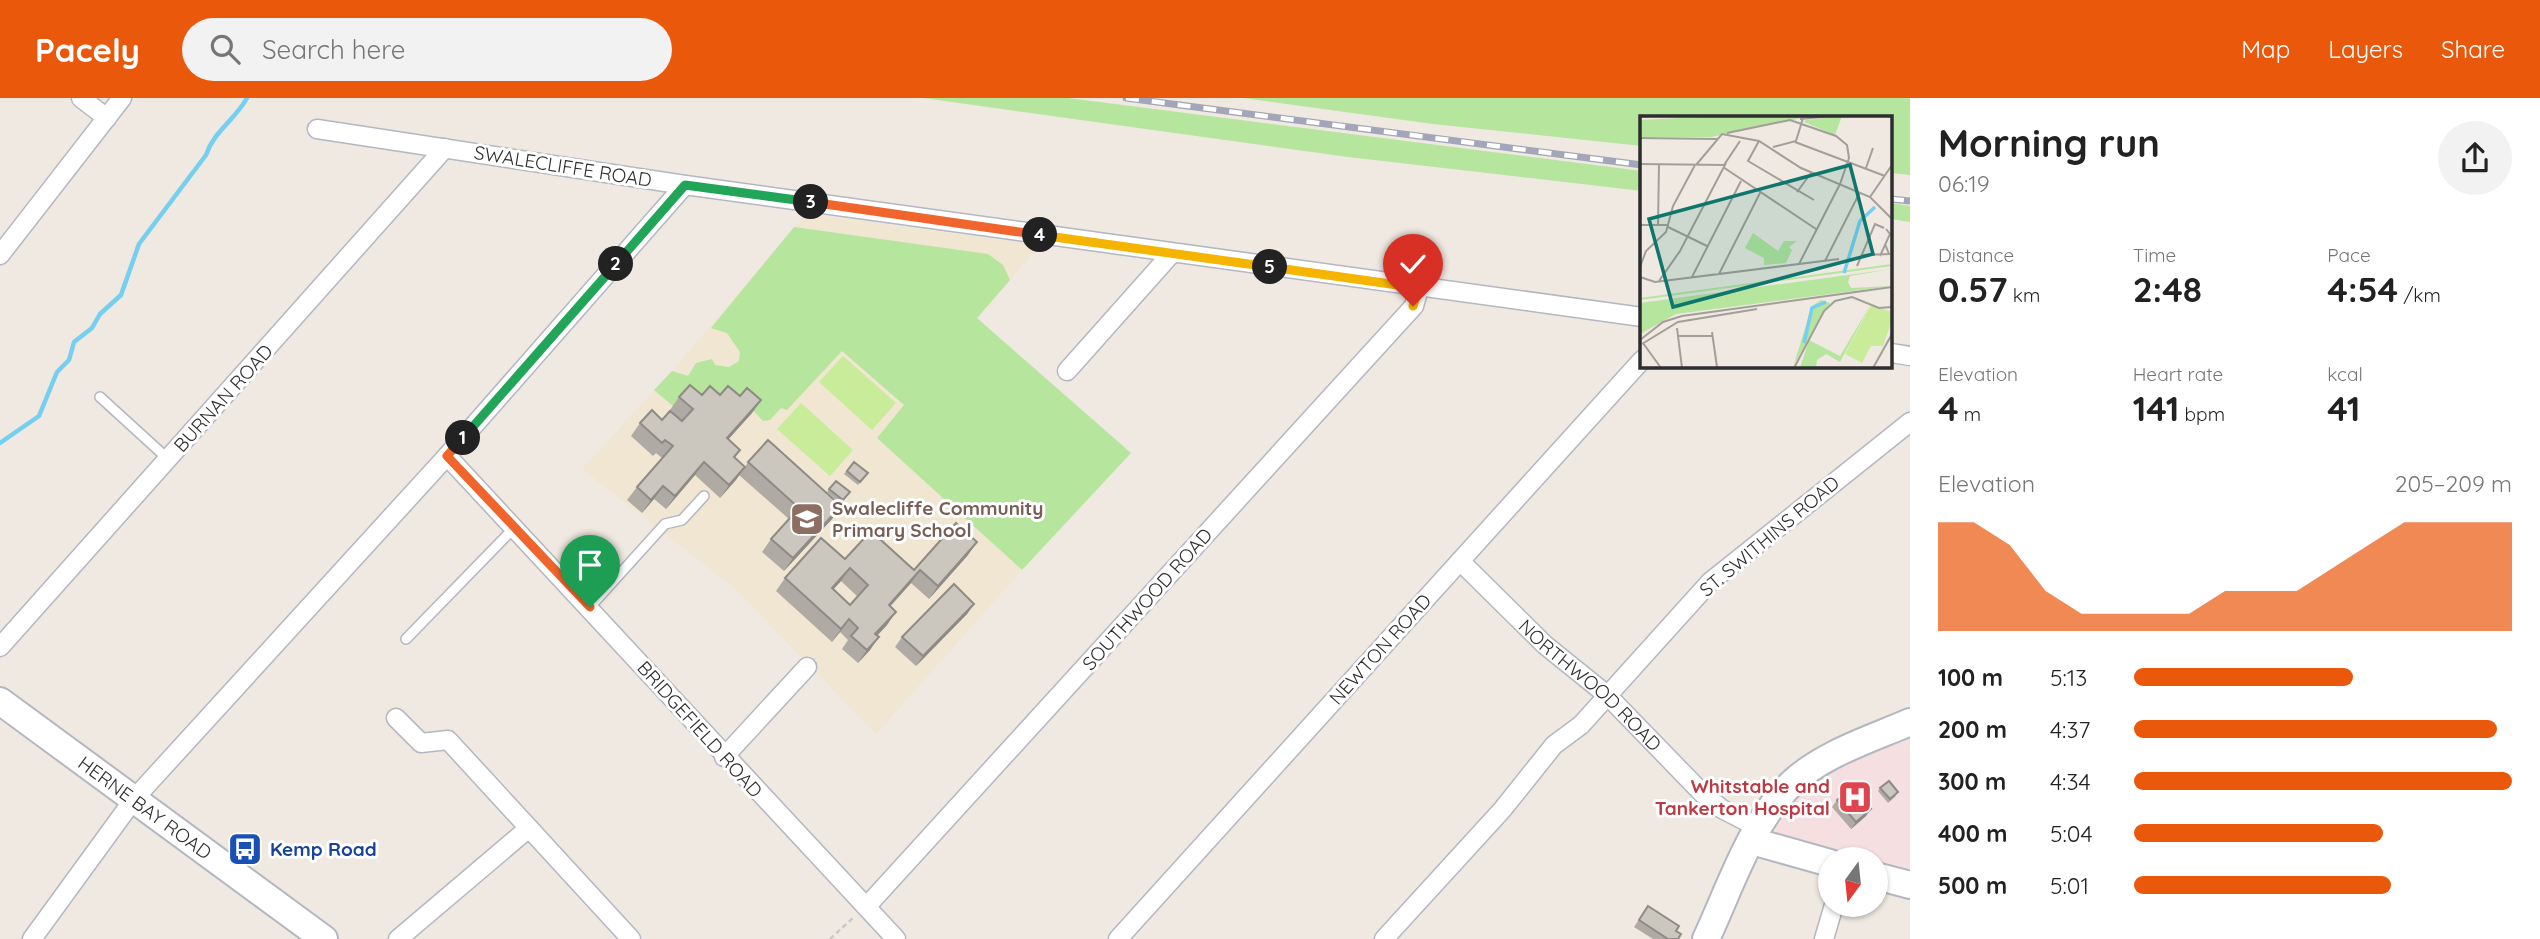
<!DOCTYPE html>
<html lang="en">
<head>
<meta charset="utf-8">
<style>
  body { margin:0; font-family:Quicksand,sans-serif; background:#f2f2f2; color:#222; height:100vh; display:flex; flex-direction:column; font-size:26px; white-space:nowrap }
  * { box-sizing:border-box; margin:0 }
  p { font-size:23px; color:#767676 }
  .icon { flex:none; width:38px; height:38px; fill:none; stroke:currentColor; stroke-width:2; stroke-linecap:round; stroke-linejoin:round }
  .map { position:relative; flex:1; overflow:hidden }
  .side { display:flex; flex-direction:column; background:#fff; width:630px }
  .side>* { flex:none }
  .needle { width:46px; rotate:195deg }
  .buttons { position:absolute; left:1818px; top:749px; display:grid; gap:14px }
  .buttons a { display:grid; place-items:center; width:70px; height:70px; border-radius:50%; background:#fff; box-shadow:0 2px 5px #0004; font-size:35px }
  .pin { position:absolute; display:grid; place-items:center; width:60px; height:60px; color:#fff; margin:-72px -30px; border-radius:50% 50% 50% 0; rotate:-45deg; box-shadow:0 0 7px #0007 }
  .pin .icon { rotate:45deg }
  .km { position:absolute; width:35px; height:35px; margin:-18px; border-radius:50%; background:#222; color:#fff; font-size:19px; line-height:35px; text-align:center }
  .round { display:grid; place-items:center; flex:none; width:74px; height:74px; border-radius:37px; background:#f2f2f2 }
  .head { display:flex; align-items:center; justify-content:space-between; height:119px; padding:0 28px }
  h1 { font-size:38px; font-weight:800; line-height:52px }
  .figures { display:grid; grid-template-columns:repeat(3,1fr); gap:10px; height:119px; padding:7px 28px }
  .figures div { display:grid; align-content:center }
  .figures b { font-size:35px; font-weight:800 }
  .figures small { font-size:19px; font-weight:400 }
  .figures p { font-size:19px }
  .chart { height:196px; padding:14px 28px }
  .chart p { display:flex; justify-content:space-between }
  .chart svg { width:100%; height:126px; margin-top:7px; fill:#ea580c; opacity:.7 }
  ul { padding:0 28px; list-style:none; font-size:23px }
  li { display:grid; grid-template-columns:112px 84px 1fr; align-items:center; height:52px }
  li i { height:18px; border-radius:9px; background:#ea580c }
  header { display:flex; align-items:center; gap:42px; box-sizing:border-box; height:98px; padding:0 35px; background:#ea580c; color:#fff }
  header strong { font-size:33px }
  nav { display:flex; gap:38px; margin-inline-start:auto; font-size:24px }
  .search { width:490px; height:63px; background:#f2f2f2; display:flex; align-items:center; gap:18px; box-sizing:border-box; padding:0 24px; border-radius:38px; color:#767676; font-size:26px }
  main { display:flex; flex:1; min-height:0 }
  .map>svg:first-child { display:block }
  .education { fill:#f0e6d1 }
  .medical { fill:#f5dfe0 }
  .green { fill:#b6e59e }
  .pitch { fill:#c9ec9a }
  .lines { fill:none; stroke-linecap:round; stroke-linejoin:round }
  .stream { stroke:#75cff0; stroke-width:4.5 }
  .lane-casing { stroke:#b4b7c1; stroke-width:12 }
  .street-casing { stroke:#b4b7c1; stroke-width:21 }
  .secondary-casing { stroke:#b4b7c1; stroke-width:30 }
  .path { stroke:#c9c9c9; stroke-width:2.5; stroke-dasharray:5 3.5; stroke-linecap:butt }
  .lane { stroke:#fff; stroke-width:9 }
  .street { stroke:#fff; stroke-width:18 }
  .secondary { stroke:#fff; stroke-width:26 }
  .rail-casing { stroke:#a3a6b8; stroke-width:7 }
  .rail { stroke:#fff; stroke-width:4.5; stroke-dasharray:13; stroke-linecap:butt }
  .wall { fill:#afaba4; fill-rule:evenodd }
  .shaded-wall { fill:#8e8b86 }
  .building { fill:#cbc7bf; stroke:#8e8b86; stroke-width:2; fill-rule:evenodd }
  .split-1-casing { stroke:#fff; stroke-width:14 }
  .split-2-casing { stroke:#fff; stroke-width:14 }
  .split-3-casing { stroke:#fff; stroke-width:14 }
  .split-4-casing { stroke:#fff; stroke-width:14 }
  .split-5-casing { stroke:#fff; stroke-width:14 }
  .split-6-casing { stroke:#fff; stroke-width:14 }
  .split-1 { stroke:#f0652b; stroke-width:9 }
  .split-2 { stroke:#22a559; stroke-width:9 }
  .split-3 { stroke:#22a559; stroke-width:9 }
  .split-4 { stroke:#f0652b; stroke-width:9 }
  .split-5 { stroke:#f5b400; stroke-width:9 }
  .split-6 { stroke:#f5b400; stroke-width:9 }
  .labels { text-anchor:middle; stroke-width:6; stroke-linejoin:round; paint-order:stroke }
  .street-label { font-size:19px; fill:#2e2e2e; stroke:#fff }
  .education-label { font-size:19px; font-weight:bold; fill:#785e54; stroke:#fff; text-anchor:start }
  .health-label { font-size:19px; font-weight:bold; fill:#be3a42; stroke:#fff; text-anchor:end }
  .transit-label { font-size:19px; font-weight:bold; fill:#164399; stroke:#fff; text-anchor:start }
  .inset-river { fill:none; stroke:#75cff0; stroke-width:3.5 }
  .inset-road { fill:none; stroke:#a29e99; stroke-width:2 }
  .view { fill:#0f766e; fill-opacity:0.15; stroke:#0f766e; stroke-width:3.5 }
  .inset-edge { fill:none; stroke:#2e2e2e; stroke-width:3.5 }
</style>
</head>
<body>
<header>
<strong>Pacely</strong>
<div class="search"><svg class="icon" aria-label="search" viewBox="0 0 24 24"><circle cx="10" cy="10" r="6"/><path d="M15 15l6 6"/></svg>Search here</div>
<nav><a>Map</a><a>Layers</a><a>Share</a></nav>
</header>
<main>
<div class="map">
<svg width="1910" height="841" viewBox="0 0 1910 841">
  <rect width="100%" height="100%" fill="#efe9e1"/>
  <!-- education -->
  <path class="education" d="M806,116L1040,147L877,340L1022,472L876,636L733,489L582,371L672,273Z"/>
  <!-- medical -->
  <path class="medical" d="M1910,635V772L1774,735L1788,711L1810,687L1834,671Z"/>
  <!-- green -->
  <path class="green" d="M923,0H1068L1642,73V93L1348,59Z
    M1243,0H1910V77L1891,75V19H1642V48L1433,26Z
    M1891,105L1910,108V124L1891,121Z
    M794,129L988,156L1003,167L1010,182L977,220L1131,355L1022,472L877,340L904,307L842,253L787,312L781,310L770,322L763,323L745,304L707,300L694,291L673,308L654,292L672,273L688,278L696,265L712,261L715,267L729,269L739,263L740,254L727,235L711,230Z"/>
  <!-- pitch -->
  <path class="pitch" d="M843,258L896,305L872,332L819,284Z
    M801,305L853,352L830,378L777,331Z"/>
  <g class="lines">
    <!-- stream -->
    <path class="stream" d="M0,345L39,318L57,274L69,262L74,244L92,230L100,216L121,197L139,146L206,57C214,33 235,22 247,0"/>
    <!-- lane casing -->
    <g class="lane-casing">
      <path id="lane" d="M100,299L168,361
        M590,509L665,426L682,422L704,398
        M406,541L514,430"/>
    </g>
    <!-- street casing -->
    <g class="street-casing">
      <g id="street">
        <path d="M81,0L107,20"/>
        <path d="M317,31L685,87L1642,219"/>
        <path d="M0,157L122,0"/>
        <path d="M1891,255L1910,258"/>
        <path d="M1067,273L1172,155"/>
        <path d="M447,358L896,841"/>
        <path id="s1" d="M1460,463L1545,547L1607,597L1703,696L1722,711L1759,730"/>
        <path d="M0,549L445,50"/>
        <path d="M396,620L421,645L448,642L631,841"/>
        <path d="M724,659L807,569"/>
        <path d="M867,808L1414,208L1419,190"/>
        <path d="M32,841L134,701L447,358L685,87"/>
        <path d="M398,841L529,730"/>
        <path d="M1118,841L1642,262"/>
        <path d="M1384,841L1502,712L1554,647L1581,627L1710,484L1910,324"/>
        <path d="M1824,841L1834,807"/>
      </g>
    </g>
    <!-- secondary casing -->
    <g class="secondary-casing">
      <g id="secondary">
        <path id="s2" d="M0,603L324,841"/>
        <path d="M1752,743L1830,765"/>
        <path d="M1876,778L1910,787"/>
        <path d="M1706,841C1730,790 1750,726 1791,686C1822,656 1871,641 1910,624"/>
      </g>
    </g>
    <!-- path -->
    <path class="path" d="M830,841L854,819"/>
    <!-- lane -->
    <use href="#lane" class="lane"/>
    <!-- street -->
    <use href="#street" class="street"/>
    <!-- secondary -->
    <use href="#secondary" class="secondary"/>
    <!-- rail casing -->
    <g class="rail-casing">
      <path id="rail" d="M1126,0L1642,67
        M1891,101L1910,103"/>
    </g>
    <!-- rail -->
    <use href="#rail" class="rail"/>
  </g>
  <!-- wall -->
  <path class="wall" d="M720,297L740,298L761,302L752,315L728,341L740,352L734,360L745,369L748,364L841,408L832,421L784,473L762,454L771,441L789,421L739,377L720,400L695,377L666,411L654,401L642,415L627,402L637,389L662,360L656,355L653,358L631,338L640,325L682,323L670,312L679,299Z
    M854,364L868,375L858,387L844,376Z
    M836,383L850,394L841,406L827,394Z
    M968,457L929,501L911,485L890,509L887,527L877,538L870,552L858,565L842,551L848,542L840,534L832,544L776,493L785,480L845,461L914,472ZM841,483L858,499L850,507L833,491Z
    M974,506L967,516L916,568L895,549L902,539Z
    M1880,690L1896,698L1888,705L1878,693Z
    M1837,702L1866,718L1851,731L1832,709Z
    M1648,808L1678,841H1653L1634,829Z"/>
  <!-- shaded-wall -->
  <path class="shaded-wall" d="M761,302L752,315L718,353L727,340Z
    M704,364L695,377L666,411L675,398Z
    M745,369L736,382L720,400L729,387Z
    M663,388L654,401L642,415L651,402Z
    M841,408L832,421L784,473L793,460Z
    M977,444L968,457L929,501L938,488Z
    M850,470L841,483L823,503L832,490Z
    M920,472L911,485L879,520L889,507Z
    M974,506L967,516L916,568L923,558Z
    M896,514L887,527L866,549L875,536Z
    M849,521L840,534L832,544L841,531Z
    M879,539L870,552L858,565L867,552Z
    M1871,711L1866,718L1851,731L1856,724Z"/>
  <!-- building -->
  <path class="building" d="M690,287L702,297L710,288L720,297L728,288L740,298L747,290L761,302L727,340L740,352L734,359L745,369L729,387L704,364L675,398L663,388L651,402L637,389L673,348L665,342L662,345L640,325L652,312L662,322L670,313L682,323L693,311L679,299Z
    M768,342L841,408L793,460L771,441L799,410L748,364Z
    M854,364L868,375L860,384L847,373Z
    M836,383L850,394L843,402L829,391Z
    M956,425L977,444L938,488L920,472L889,507L896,514L875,536L879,539L867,552L851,538L858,530L849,521L841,531L785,480L821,440L845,461L871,433L914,472ZM850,470L868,487L850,507L832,490Z
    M954,486L974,506L923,558L902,539Z
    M1889,683L1898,694L1890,701L1880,690Z
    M1852,689L1871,711L1856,724L1837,702Z
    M1648,808L1679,828L1676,833L1681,836L1678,841H1668L1639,822Z"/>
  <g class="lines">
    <!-- split-1 casing -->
    <g class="split-1-casing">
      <path id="split-1" d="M463,340L447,358L590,509"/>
    </g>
    <!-- split-2 casing -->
    <g class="split-2-casing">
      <path id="split-2" d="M463,340L616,166"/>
    </g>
    <!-- split-3 casing -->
    <g class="split-3-casing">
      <path id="split-3" d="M616,166L685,87L811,104"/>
    </g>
    <!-- split-4 casing -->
    <g class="split-4-casing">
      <path id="split-4" d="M811,104L1040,137"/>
    </g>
    <!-- split-5 casing -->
    <g class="split-5-casing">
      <path id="split-5" d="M1040,137L1270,169"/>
    </g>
    <!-- split-6 casing -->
    <g class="split-6-casing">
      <path id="split-6" d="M1270,169L1419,190L1413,208"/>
    </g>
    <!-- split-1 -->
    <use href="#split-1" class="split-1"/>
    <!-- split-2 -->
    <use href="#split-2" class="split-2"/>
    <!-- split-3 -->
    <use href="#split-3" class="split-3"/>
    <!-- split-4 -->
    <use href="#split-4" class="split-4"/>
    <!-- split-5 -->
    <use href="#split-5" class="split-5"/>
    <!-- split-6 -->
    <use href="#split-6" class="split-6"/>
  </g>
  <!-- icons -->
  <defs>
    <g id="school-square" transform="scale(1.75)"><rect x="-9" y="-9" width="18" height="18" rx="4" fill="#8d6e63" stroke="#fff"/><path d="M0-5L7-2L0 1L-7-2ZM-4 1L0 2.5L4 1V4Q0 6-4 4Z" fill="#fff"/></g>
    <g id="hospital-square" transform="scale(1.75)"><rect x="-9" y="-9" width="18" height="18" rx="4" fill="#e0444e" stroke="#fff"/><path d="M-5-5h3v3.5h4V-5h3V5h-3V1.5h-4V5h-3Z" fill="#fff"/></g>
    <g id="bus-square" transform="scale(1.75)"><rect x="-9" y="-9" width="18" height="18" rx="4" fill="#1a4fb4" stroke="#fff"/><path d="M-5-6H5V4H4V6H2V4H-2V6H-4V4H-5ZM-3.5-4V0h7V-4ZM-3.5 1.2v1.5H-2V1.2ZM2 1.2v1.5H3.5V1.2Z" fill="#fff"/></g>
  </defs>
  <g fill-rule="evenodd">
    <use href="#school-square" x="807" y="421"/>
    <use href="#hospital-square" x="1855" y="699"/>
    <use href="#bus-square" x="245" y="751"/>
  </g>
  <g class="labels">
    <!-- street labels -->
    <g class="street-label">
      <text transform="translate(563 68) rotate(9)" y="7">SWALECLIFFE ROAD</text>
      <text transform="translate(223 300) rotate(-48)" y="7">BURNAN ROAD</text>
      <text transform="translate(1769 438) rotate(-40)" y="7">ST. SWITHINS ROAD</text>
      <text transform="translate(1147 501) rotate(-48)" y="7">SOUTHWOOD ROAD</text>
      <text transform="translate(1380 551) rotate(-48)" y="7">NEWTON ROAD</text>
      <text dy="7" stroke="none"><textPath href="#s1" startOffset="180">NORTHWOOD ROAD</textPath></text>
      <text transform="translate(700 631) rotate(48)" y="7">BRIDGEFIELD ROAD</text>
      <text dy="7" stroke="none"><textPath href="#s2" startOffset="180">HERNE BAY ROAD</textPath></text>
    </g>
    <!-- education labels -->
    <g class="education-label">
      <text x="832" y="417">Swalecliffe Community<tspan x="832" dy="22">Primary School</tspan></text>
    </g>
    <!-- health labels -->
    <g class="health-label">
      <text x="1830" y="695">Whitstable and<tspan x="1830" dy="22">Tankerton Hospital</tspan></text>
    </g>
    <!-- transit labels -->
    <g class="transit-label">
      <text x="270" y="758">Kemp Road</text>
    </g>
  </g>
  <!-- overview -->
  <g transform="translate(1640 18)">
    <rect width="252" height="252" fill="#efe9e1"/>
    <path d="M81,0H172L71,21H0V4ZM202,0L195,19L164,6L166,4ZM113,117L138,135L144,125H157L149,131L152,134L146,147L124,149V142L105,132ZM252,148V150L0,184V182ZM252,153L210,160L208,166L211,172L252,170L36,198L0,218V187ZM181,184L190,187L154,248L172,190ZM231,188L200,246L186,238L177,244L176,252H160L169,224L200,240Z" fill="#b6e59e"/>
    <path d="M231,189L252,196V204L243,230H231L222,247L205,238Z" fill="#c9ec9a"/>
    <path class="inset-river" d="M204,157L220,105L235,91M164,227L172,192L186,186"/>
    <path class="inset-road" d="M160,3L192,0M87,17L150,4L196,20L207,29L209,42L200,68L159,148M0,22L77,23M119,25L108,45L174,84M155,26L245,60M133,31L156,25L163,2M0,48L84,49L100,25M56,49L82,18L119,25L161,52L230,81L252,103M83,51L176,113M226,52L233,32M157,76L171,57M230,81L252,49M0,109H29M18,109L19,48M28,111L67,130M222,139L249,138L245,128M240,140L250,118L246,113M185,145L220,76M217,150L235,108L244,112M0,151L6,135L26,116L33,90L55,49M79,158L120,77M0,161L15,166L199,143M52,161L101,65M19,165L40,135L86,47M37,212L42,252M72,216L77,251M38,220H73M0,224L23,206L42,200L252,171M3,227L21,252M2,228L38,206L117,193M154,252L184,195L195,185L212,181L239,192L252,191M233,252L252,218"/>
    <path class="view" d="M210,49L233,138L33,191L9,103Z"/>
    <rect width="252" height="252" class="inset-edge"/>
  </g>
</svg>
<div class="buttons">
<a><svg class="needle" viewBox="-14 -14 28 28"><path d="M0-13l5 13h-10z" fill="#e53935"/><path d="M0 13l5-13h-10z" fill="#767676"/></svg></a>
</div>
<div class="pin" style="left:590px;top:509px;background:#1e9e55"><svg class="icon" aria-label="arrive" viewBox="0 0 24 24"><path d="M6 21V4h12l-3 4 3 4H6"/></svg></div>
<div class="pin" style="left:1413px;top:208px;background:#d93025"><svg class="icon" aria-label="check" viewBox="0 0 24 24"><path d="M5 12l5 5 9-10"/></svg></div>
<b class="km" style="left:463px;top:340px">1</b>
<b class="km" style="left:616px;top:166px">2</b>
<b class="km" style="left:811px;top:104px">3</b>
<b class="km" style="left:1040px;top:137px">4</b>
<b class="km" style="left:1270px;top:169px">5</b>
</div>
<section class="side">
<div class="head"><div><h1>Morning run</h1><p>06:19</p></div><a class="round"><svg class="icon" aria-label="share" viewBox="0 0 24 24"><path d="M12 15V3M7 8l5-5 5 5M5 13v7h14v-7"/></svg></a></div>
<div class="figures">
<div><p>Distance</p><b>0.57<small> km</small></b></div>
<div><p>Time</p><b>2:48</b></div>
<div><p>Pace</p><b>4:54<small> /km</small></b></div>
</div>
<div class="figures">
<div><p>Elevation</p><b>4<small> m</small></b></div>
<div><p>Heart rate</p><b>141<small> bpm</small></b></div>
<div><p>kcal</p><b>41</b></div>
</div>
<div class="chart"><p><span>Elevation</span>205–209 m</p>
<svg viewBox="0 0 160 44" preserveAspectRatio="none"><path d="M0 44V6L10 6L20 14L30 30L40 38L50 38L60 38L70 38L80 30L90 30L100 30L110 22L120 14L130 6L140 6L150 6L160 6V44z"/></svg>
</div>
<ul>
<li><b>100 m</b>5:13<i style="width:58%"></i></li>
<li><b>200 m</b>4:37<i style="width:96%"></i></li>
<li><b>300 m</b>4:34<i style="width:100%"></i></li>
<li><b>400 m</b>5:04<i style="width:66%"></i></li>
<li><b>500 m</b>5:01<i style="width:68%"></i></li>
</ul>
</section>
</main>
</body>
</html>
